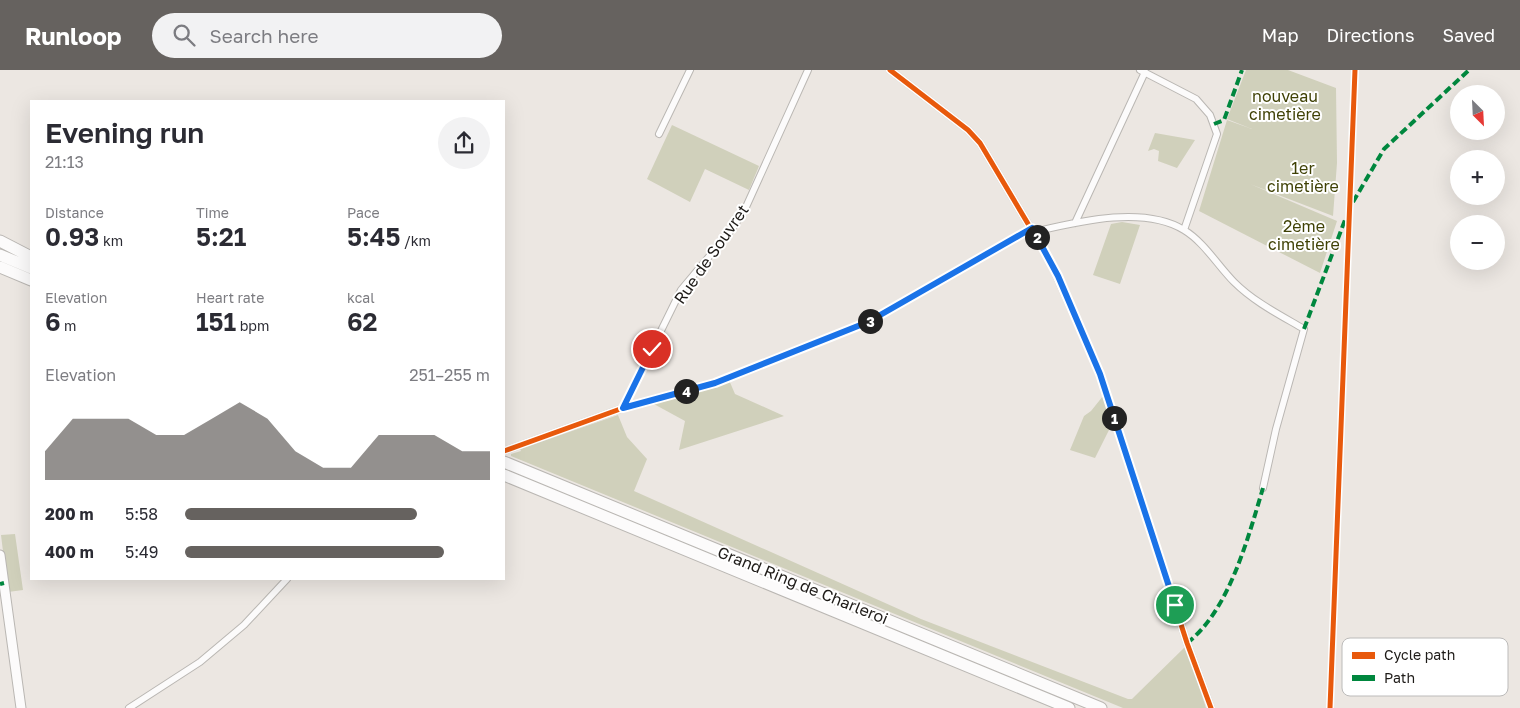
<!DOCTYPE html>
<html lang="en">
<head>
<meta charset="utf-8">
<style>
  body { margin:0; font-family:"Golos Text",sans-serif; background:#f2f2f3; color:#2b2b33; height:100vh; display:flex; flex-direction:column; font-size:19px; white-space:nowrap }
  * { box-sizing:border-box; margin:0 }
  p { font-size:16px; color:#7c7c81 }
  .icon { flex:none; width:28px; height:28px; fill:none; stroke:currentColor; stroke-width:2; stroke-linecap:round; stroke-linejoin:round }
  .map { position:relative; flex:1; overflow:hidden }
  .side { position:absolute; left:30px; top:30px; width:475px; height:480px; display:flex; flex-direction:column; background:#fff; border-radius:0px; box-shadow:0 5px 20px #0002 }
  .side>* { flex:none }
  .needle { width:32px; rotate:156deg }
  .tools { position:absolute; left:1450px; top:15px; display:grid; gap:10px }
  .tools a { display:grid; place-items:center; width:55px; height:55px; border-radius:50%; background:#fff; box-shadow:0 5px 20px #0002; font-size:25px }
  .pin { position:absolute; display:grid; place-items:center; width:42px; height:42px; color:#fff; margin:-21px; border:2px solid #fff; border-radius:50%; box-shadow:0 1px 5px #0007 }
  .km { position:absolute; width:25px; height:25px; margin:-12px; border-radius:50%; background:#222; color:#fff; font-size:14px; line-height:25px; text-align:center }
  .round { display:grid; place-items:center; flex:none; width:52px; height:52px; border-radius:26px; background:#f2f2f3 }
  .overview { display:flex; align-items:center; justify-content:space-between; height:85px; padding:0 15px }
  h1 { font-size:28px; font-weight:600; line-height:38px }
  .stats { display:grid; grid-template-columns:repeat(3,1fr); gap:8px; height:85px; padding:5px 15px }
  .stats div { display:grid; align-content:center }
  .stats b { font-size:25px; font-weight:600 }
  .stats small { font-size:14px; font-weight:400 }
  .stats p { font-size:14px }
  .chart { height:140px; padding:10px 15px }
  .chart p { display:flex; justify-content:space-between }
  .chart svg { width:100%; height:90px; margin-top:5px; fill:#66625f; opacity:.7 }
  ul { padding:0 15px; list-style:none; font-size:16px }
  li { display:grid; grid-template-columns:80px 60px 1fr; align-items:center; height:38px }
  li i { height:12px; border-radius:6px; background:#66625f }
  header { display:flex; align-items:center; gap:30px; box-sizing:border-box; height:70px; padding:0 25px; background:#66625f; color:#fff }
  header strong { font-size:24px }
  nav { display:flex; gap:28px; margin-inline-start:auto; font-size:18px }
  .search { width:350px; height:45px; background:#f2f2f3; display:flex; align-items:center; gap:12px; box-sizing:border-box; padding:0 18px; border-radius:28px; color:#7c7c81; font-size:19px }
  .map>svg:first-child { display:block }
  .green { fill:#d0d0bb }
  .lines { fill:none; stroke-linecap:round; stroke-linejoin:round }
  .minor-casing { stroke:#bab7b3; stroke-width:8 }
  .secondary-casing { stroke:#bab7b3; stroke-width:11 }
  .motorway-casing { stroke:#bab7b3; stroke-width:13 }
  .minor { stroke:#fcfbfb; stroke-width:6 }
  .secondary { stroke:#fcfbfb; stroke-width:9 }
  .motorway { stroke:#fcfbfb; stroke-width:11 }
  .quiet { stroke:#00873e; stroke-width:4; stroke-dasharray:8 4; stroke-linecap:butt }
  .cycleway-casing { stroke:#fff; stroke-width:8 }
  .cycleway { stroke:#e8590c; stroke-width:5 }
  .route-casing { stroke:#fff; stroke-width:10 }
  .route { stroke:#1a73e8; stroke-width:6 }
  .labels { text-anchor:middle; stroke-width:4; stroke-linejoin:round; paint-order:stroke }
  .park-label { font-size:16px; fill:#3f4105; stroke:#fff }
  .street-label { font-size:16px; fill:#1e1b18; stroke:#fff }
  .key { fill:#fff; stroke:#bcbbba; stroke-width:1 }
  .key-label { font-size:14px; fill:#1e1b18 }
</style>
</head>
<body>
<header>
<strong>Runloop</strong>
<div class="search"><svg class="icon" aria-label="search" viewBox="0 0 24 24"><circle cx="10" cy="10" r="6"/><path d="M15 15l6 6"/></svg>Search here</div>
<nav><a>Map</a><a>Directions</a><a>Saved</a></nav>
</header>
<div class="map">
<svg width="1520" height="638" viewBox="0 0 1520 638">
  <rect width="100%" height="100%" fill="#ece7e2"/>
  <!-- green -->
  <path class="green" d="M1246,0H1288L1336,18L1337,93L1333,146L1250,114L1337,151L1320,203L1199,141L1227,50L1252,59L1227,49Z
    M672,55L759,96L749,120L705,99L690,132L647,109Z
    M1155,63L1195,70L1177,98L1158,91L1159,81L1154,79L1148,81Z
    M1122,152L1140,155L1120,214L1093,205L1111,154Z
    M729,310L735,324L784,346L679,380L685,351L652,333L682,326Z
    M1103,326L1113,352L1095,388L1070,380L1084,346L1091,341Z
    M618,345L627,367L647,389L634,421L921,549L1128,629H1132L1136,625L1186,576L1206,638H1123L511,386V384L521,381L520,379Z
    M15,464L23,520L8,522L1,465Z"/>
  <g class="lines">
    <!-- minor casing -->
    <g class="minor-casing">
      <path id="minor" d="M890,0L968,60L980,73L1049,189L1100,304L1187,573L1211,638
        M1140,0L1196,29L1210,45L1217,64L1184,160
        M659,64L690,0
        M1075,153L1145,2
        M1034,162C1077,152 1143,135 1184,160C1204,172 1218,196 1234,212C1254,232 1280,245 1304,259L1276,359L1263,418
        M623,338L681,220L733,158L746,137L808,0
        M504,381L623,338L715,313L868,252L1032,158
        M129,638L200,592L244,555L287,509"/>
    </g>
    <!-- secondary casing -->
    <g class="secondary-casing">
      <path id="secondary" d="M0,485L21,638"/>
    </g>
    <!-- motorway casing -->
    <g class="motorway-casing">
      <path id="motorway" d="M0,171L31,187
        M0,185L31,198
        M0,197L31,210
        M504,392L1101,638
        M504,405L1069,638"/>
    </g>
    <!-- minor -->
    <use href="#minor" class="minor"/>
    <!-- secondary -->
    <use href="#secondary" class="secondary"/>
    <!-- motorway -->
    <use href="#motorway" class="motorway"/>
    <!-- quiet -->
    <path class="quiet" d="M1214,54L1224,50L1242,0
      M1353,132L1384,79L1469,0
      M1304,259L1345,150
      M0,514L4,513
      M1187,573C1229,541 1248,468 1263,418"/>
    <!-- cycleway casing -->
    <g class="cycleway-casing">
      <path id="cycleway" d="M890,0L968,60L980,73L1049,189L1100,304L1187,573L1211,638
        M504,381L623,338L715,313L868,252L1032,158
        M1330,638L1355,0"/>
    </g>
    <!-- cycleway -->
    <use href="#cycleway" class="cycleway"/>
  </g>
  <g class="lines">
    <!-- route casing -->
    <g class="route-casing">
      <path id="route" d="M652,279L623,338L715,313L868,252L1032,158L1058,206L1100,304L1175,535"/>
    </g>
    <!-- route -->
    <use href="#route" class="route"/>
  </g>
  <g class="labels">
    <!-- park labels -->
    <g class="park-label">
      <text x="1285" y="32">nouveau<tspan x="1285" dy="18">cimetière</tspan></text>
      <text x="1303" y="104">1er<tspan x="1303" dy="18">cimetière</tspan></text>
      <text x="1304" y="162">2ème<tspan x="1304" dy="18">cimetière</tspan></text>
    </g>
    <!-- street labels -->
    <g class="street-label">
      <text transform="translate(711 184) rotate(-55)" y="6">Rue de Souvret</text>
      <text transform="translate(803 515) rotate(22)" y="6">Grand Ring de Charleroi</text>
    </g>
  </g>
  <!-- legend -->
  <rect x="1342" y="568" width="166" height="58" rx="8" class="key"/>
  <rect x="1352" y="582" width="23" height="7" fill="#e8590c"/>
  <rect x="1352" y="605" width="23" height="6" fill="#00873e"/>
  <g class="key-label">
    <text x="1384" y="590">Cycle path</text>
    <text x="1384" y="613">Path</text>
  </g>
</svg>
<div class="tools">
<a><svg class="needle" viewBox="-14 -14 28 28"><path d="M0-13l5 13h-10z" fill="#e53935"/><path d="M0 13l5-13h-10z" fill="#7c7c81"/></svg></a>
<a>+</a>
<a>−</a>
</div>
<div class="pin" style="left:1175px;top:535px;background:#1e9e55"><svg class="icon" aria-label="arrive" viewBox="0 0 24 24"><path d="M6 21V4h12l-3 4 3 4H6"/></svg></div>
<div class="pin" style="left:652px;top:279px;background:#d93025"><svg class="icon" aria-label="check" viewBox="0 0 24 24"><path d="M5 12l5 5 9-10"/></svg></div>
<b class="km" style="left:1114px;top:348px">1</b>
<b class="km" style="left:1037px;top:167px">2</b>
<b class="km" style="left:870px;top:251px">3</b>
<b class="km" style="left:686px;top:321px">4</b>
<section class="side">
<div class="overview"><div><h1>Evening run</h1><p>21:13</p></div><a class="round"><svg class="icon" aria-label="share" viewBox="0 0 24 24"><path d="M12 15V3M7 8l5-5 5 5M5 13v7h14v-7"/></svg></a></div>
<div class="stats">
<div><p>Distance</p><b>0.93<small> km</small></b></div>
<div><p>Time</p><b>5:21</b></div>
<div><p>Pace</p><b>5:45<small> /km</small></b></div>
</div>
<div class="stats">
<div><p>Elevation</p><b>6<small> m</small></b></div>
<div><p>Heart rate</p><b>151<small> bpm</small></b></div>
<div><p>kcal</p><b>62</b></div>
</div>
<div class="chart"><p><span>Elevation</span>251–255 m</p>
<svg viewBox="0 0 160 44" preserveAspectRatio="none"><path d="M0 44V30L10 14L20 14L30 14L40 22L50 22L60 14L70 6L80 14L90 30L100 38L110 38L120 22L130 22L140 22L150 30L160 30V44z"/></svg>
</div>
<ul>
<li><b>200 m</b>5:58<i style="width:76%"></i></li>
<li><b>400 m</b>5:49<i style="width:85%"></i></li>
</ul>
</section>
</div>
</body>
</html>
